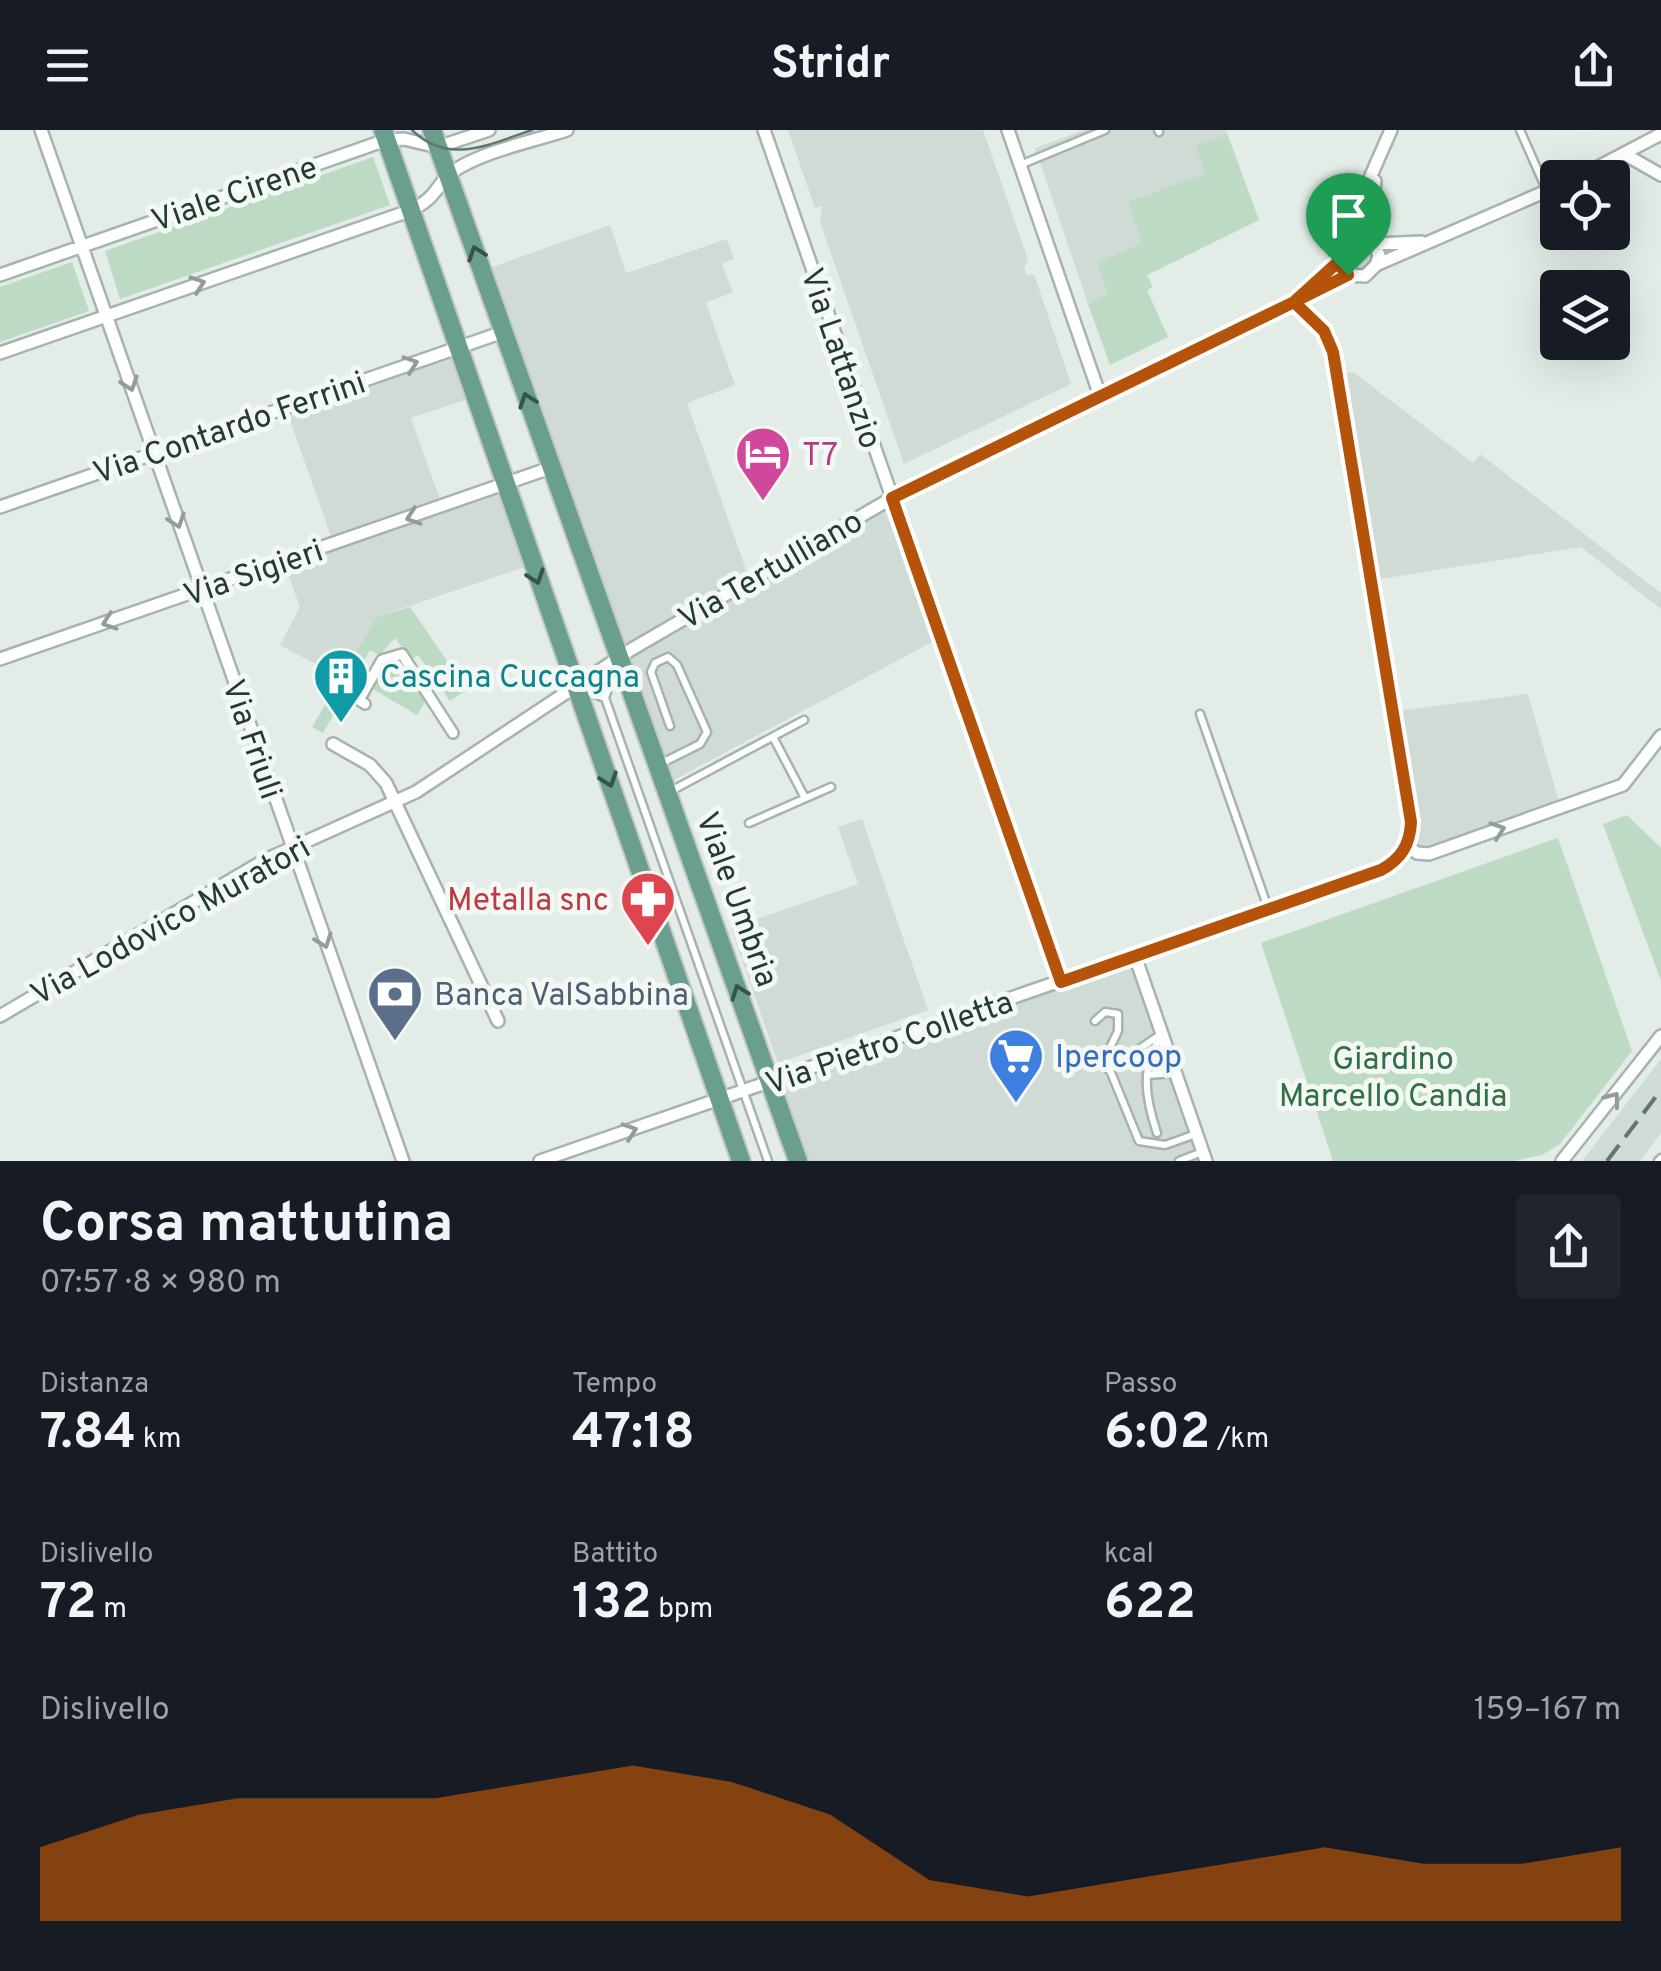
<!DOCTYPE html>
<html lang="it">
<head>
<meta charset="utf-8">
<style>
  body { margin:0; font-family:Overpass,sans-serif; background:#20242c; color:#f1f3f6; height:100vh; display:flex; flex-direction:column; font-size:38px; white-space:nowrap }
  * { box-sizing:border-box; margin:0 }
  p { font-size:32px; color:#9ea1a6 }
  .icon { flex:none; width:55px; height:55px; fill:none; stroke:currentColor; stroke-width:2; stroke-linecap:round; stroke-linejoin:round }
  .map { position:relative; height:1031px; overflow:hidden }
  .side { display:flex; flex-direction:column; background:#171b24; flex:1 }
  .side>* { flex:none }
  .fabs { position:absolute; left:1540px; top:30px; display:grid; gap:20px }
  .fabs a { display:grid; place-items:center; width:90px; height:90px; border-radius:10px; background:#171b24; box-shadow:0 10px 40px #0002; font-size:50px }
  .pin { position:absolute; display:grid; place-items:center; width:85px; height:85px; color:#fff; margin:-102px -42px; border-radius:50% 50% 50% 0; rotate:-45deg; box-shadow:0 0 10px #0007 }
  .pin .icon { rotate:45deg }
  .round { display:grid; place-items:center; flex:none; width:105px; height:105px; border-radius:10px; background:#20242c }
  .summary { display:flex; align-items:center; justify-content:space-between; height:170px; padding:0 40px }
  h1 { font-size:55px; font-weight:700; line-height:75px }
  .metrics { display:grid; grid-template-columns:repeat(3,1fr); gap:15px; height:170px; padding:10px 40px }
  .metrics div { display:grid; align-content:center }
  .metrics b { font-size:50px; font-weight:700 }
  .metrics small { font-size:28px; font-weight:400 }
  .metrics p { font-size:28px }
  .chart { height:280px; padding:20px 40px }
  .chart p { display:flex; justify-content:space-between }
  .chart svg { width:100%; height:180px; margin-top:10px; fill:#b45309; opacity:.7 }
  header { display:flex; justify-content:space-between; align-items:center; height:130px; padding:0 40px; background:#171b24; font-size:45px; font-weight:700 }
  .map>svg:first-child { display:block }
  .built { fill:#d1dbd6 }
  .green { fill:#bddbc4 }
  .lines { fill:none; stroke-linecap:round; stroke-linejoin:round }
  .service-casing { stroke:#a6b3ae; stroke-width:11 }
  .pedestrian-casing { stroke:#a6b3ae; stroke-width:14 }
  .minor-casing { stroke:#a6b3ae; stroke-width:16 }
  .primary-casing { stroke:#c2c8c6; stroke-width:22 }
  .service { stroke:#fff; stroke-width:6 }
  .pedestrian { stroke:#fff; stroke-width:9 }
  .minor { stroke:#fff; stroke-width:11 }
  .primary { stroke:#6a9e8e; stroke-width:18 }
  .tram { stroke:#5e776f; stroke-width:2.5 }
  .rail { stroke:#5e776f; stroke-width:4; stroke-dasharray:20 10; stroke-linecap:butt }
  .oneway { stroke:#36544a }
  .oneway2 { stroke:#929d9a }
  .route-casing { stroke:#fff; stroke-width:20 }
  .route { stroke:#b45309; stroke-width:12 }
  .labels { text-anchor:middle; stroke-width:10; stroke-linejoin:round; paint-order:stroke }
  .street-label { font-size:32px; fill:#243b34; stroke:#f3f8f5 }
  .hotel-label { font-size:32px; fill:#b23c85; stroke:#f3f8f5; text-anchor:start }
  .culture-label { font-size:32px; fill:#0d838f; stroke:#f3f8f5; text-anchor:start }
  .health-label { font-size:32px; fill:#be3a42; stroke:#f3f8f5; text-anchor:end }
  .service-label { font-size:32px; fill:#4e5e75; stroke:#f3f8f5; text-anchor:start }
  .shop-label { font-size:32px; fill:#366cbe; stroke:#f3f8f5; text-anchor:start }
  .park-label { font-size:32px; fill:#316f46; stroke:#f3f8f5 }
</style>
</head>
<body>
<header><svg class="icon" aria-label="menu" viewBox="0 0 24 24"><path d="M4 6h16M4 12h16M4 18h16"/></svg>Stridr<svg class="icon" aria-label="share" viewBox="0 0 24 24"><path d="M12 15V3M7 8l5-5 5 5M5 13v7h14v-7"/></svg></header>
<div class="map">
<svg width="1661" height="1031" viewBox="0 0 1661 1031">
  <rect width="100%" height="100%" fill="#e3ece7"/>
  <!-- built -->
  <path class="built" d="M788,0H983L1028,130L1024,139L1027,146L1034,144L1071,254L904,334L820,92L822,76L815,78Z
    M1084,0H1226L1259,90L1088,174L1035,18Z
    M610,95L626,143L727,109L734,129L722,134L733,162L706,173L735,255L687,273L749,448L618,526L484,140Z
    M457,219L474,267L411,288L442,375L333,412L286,279Z
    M1353,242L1473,333L1480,324L1661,463V479L1581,417L1374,450L1340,244Z
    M504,356L531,435L377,487L341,553L340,547L280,515L300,477L284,433Z
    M889,374L938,509L668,653L620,529Z
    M1528,564L1560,675L1420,721L1410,715L1396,581Z
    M862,689L928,880L778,933L731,798L858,754L838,697Z
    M1132,831L1201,1031H803L777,955Z
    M1661,929V1003L1640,1031H1582Z"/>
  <!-- green -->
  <path class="green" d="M1227,4L1259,90L1147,145L1153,157L1147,160L1168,207L1110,235L1088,174L1108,164L1097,133L1142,113L1128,72L1205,44L1196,16Z
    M373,27L390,75L120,169L105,121Z
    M72,132L89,181L0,212V157Z
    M410,477L467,560L450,571L418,525L411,530L395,508L380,525L370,520L323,603L312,597L377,487Z
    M402,528L428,567L417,585L371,558L386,533Z
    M1627,685L1661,718V851L1603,694Z
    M1558,708L1632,921L1560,1014L1542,1025L1514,1031H1333L1261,813Z"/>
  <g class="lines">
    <!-- service casing -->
    <g class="service-casing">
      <path id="service" d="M1158,0L1159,2
        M1520,0L1547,61
        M1020,35L1105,0
        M616,535L605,568L768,1031
        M583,560L605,568
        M1200,584L1268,778
        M773,607L805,668
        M660,634L700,614L707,602L677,535L668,527L655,533L651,542L670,596
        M669,662L804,590
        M749,693L831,657
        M1095,891L1105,882L1118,884V901L1105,928L1139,1011L1165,1015L1196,1004
        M1109,940L1161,904
        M1147,945L1174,943
        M1157,1003C1146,970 1139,936 1162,906
        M1179,1031L1202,1022
        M1658,1031L1661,1028"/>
    </g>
    <!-- pedestrian casing -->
    <g class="pedestrian-casing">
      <path id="pedestrian" d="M365,574L359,570L382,530L402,524L453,603"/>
    </g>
    <!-- minor casing -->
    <g class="minor-casing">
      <path id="minor" d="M41,0L403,1031
        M764,0L1061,852
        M1008,0L1100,266
        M1626,25L1661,45
        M1577,48L1661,4
        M1351,106L1362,66L1391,0
        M1369,108L1375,51
        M1375,114L1421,112
        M0,145L386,10L404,9L438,17L489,0
        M1348,145L1336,125L1341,113L1351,106L1373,112L1379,125L1376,135
        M1305,163L1337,133
        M0,223L409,81C439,68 437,51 455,40C487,20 531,12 567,0
        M0,377L503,202
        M0,529L550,338
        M333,614L370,635L386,653L498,891
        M1407,716L1417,723L1429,724L1623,655L1661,606
        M1135,826L1206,1031
        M0,886L265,730L416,662L632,519L892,368L1348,145L1365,146L1376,135L1558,56
        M540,1031L1381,740C1401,729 1410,715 1411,692L1333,222L1323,201L1294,173
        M1562,1031L1661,906"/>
    </g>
    <!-- primary casing -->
    <g class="primary-casing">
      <path id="primary" d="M383,0L741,1031
        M432,0L798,1031"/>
    </g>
    <!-- service -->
    <use href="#service" class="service"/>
    <!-- pedestrian -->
    <use href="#pedestrian" class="pedestrian"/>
    <!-- minor -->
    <use href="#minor" class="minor"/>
    <!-- primary -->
    <use href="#primary" class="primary"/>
    <!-- tram -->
    <path class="tram" d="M412,0C449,36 490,14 532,0"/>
    <!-- rail -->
    <path class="rail" d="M1607,1031L1661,960"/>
  </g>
  <!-- one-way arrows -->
  <defs><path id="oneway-chevron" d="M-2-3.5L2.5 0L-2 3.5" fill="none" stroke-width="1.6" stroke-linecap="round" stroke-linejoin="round" transform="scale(2.5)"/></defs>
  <g class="oneway">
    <use href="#oneway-chevron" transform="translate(476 123) rotate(-109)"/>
    <use href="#oneway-chevron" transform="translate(527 270) rotate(-109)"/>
    <use href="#oneway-chevron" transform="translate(536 447) rotate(71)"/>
    <use href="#oneway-chevron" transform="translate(609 650) rotate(71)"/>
    <use href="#oneway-chevron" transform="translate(739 862) rotate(-110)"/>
  </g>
  <g class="oneway2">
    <use href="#oneway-chevron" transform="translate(198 154) rotate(-19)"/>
    <use href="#oneway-chevron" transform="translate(411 234) rotate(-19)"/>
    <use href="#oneway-chevron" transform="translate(130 254) rotate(71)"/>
    <use href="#oneway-chevron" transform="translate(413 387) rotate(161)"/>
    <use href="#oneway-chevron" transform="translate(177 391) rotate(71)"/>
    <use href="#oneway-chevron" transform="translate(109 492) rotate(161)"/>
    <use href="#oneway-chevron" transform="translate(1498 700) rotate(-19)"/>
    <use href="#oneway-chevron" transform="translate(324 811) rotate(70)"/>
    <use href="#oneway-chevron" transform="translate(1613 969) rotate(-53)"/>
    <use href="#oneway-chevron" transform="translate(630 1001) rotate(-19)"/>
  </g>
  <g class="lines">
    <!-- route casing -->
    <g class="route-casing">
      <path id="route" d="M1348,145L1294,172L892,368L1061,852L1381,740C1401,729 1410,715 1411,692L1333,222L1324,201L1294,172L1337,133L1348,145"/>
    </g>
    <!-- route -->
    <use href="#route" class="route"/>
  </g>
  <!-- icons -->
  <defs>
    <g id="hotel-pin" transform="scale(2.875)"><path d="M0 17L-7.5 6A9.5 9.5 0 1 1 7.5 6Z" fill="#d1479c" stroke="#f3f8f5"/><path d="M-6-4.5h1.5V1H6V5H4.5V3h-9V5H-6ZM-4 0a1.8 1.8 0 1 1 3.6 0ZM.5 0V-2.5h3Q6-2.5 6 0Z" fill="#fff"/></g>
    <g id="building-pin" transform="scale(2.875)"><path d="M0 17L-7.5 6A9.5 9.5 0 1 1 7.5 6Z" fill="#0f9aa8" stroke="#f3f8f5"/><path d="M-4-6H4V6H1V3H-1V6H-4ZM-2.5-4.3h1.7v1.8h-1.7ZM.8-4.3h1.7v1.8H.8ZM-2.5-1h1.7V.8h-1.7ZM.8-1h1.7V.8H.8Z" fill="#fff"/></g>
    <g id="pharmacy-pin" transform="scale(2.875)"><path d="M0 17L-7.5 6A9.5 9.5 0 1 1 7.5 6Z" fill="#e0444e" stroke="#f3f8f5"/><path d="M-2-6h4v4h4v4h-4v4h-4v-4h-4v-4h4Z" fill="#fff"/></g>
    <g id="bank-pin" transform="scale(2.875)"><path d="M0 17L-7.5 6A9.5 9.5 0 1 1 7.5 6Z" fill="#5c6f8a" stroke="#f3f8f5"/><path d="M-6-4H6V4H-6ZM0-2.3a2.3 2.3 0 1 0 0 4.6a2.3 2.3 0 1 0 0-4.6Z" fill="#fff"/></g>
    <g id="supermarket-pin" transform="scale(2.875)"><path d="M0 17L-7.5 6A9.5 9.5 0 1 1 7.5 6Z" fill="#3f7fe0" stroke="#f3f8f5"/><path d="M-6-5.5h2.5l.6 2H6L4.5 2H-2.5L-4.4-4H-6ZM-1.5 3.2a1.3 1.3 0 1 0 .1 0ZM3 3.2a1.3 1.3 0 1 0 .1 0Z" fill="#fff"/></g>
  </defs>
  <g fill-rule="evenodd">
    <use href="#hotel-pin" x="763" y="324"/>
    <use href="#building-pin" x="341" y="546"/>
    <use href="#pharmacy-pin" x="648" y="769"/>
    <use href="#bank-pin" x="395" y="864"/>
    <use href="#supermarket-pin" x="1016" y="926"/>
  </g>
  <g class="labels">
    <!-- street labels -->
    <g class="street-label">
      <text transform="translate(234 63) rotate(-19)" y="11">Viale Cirene</text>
      <text transform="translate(842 228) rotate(71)" y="11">Via Lattanzio</text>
      <text transform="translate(229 297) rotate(-19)" y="11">Via Contardo Ferrini</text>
      <text transform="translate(770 439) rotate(-30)" y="11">Via Tertulliano</text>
      <text transform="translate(253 442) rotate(-19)" y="11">Via Sigieri</text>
      <text transform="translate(253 609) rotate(71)" y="11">Via Friuli</text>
      <text transform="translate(738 769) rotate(70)" y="11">Viale Umbria</text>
      <text transform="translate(170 790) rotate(-29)" y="11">Via Lodovico Muratori</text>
      <text transform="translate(889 912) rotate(-19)" y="11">Via Pietro Colletta</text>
    </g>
    <!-- hotel labels -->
    <g class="hotel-label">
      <text x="802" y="335">T7</text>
    </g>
    <!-- culture labels -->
    <g class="culture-label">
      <text x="380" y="557">Cascina Cuccagna</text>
    </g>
    <!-- health labels -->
    <g class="health-label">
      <text x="609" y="780">Metalla snc</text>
    </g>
    <!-- service labels -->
    <g class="service-label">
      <text x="434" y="875">Banca ValSabbina</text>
    </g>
    <!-- shop labels -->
    <g class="shop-label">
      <text x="1055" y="937">Ipercoop</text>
    </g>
    <!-- park labels -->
    <g class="park-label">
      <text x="1393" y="939">Giardino<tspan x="1393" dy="37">Marcello Candia</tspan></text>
    </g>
  </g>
</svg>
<div class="fabs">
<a><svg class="icon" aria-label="locate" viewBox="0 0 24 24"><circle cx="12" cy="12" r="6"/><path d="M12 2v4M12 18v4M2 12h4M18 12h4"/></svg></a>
<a><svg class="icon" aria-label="layers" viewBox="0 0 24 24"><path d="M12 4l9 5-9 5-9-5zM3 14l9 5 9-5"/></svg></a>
</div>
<div class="pin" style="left:1348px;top:145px;background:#1e9e55"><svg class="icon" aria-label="arrive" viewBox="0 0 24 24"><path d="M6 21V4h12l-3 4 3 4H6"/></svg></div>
</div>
<section class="side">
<div class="summary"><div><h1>Corsa mattutina</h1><p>07:57 · 8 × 980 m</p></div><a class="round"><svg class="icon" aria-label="share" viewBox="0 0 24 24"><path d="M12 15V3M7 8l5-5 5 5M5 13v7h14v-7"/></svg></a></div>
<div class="metrics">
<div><p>Distanza</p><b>7.84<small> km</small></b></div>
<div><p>Tempo</p><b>47:18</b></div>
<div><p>Passo</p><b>6:02<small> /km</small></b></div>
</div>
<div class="metrics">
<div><p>Dislivello</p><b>72<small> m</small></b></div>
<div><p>Battito</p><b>132<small> bpm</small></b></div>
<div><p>kcal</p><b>622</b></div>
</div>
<div class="chart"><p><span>Dislivello</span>159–167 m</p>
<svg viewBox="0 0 160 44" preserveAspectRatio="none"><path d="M0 44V26L10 18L20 14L30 14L40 14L50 10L60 6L70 10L80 18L90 34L100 38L110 34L120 30L130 26L140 30L150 30L160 26V44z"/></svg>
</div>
</section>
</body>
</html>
